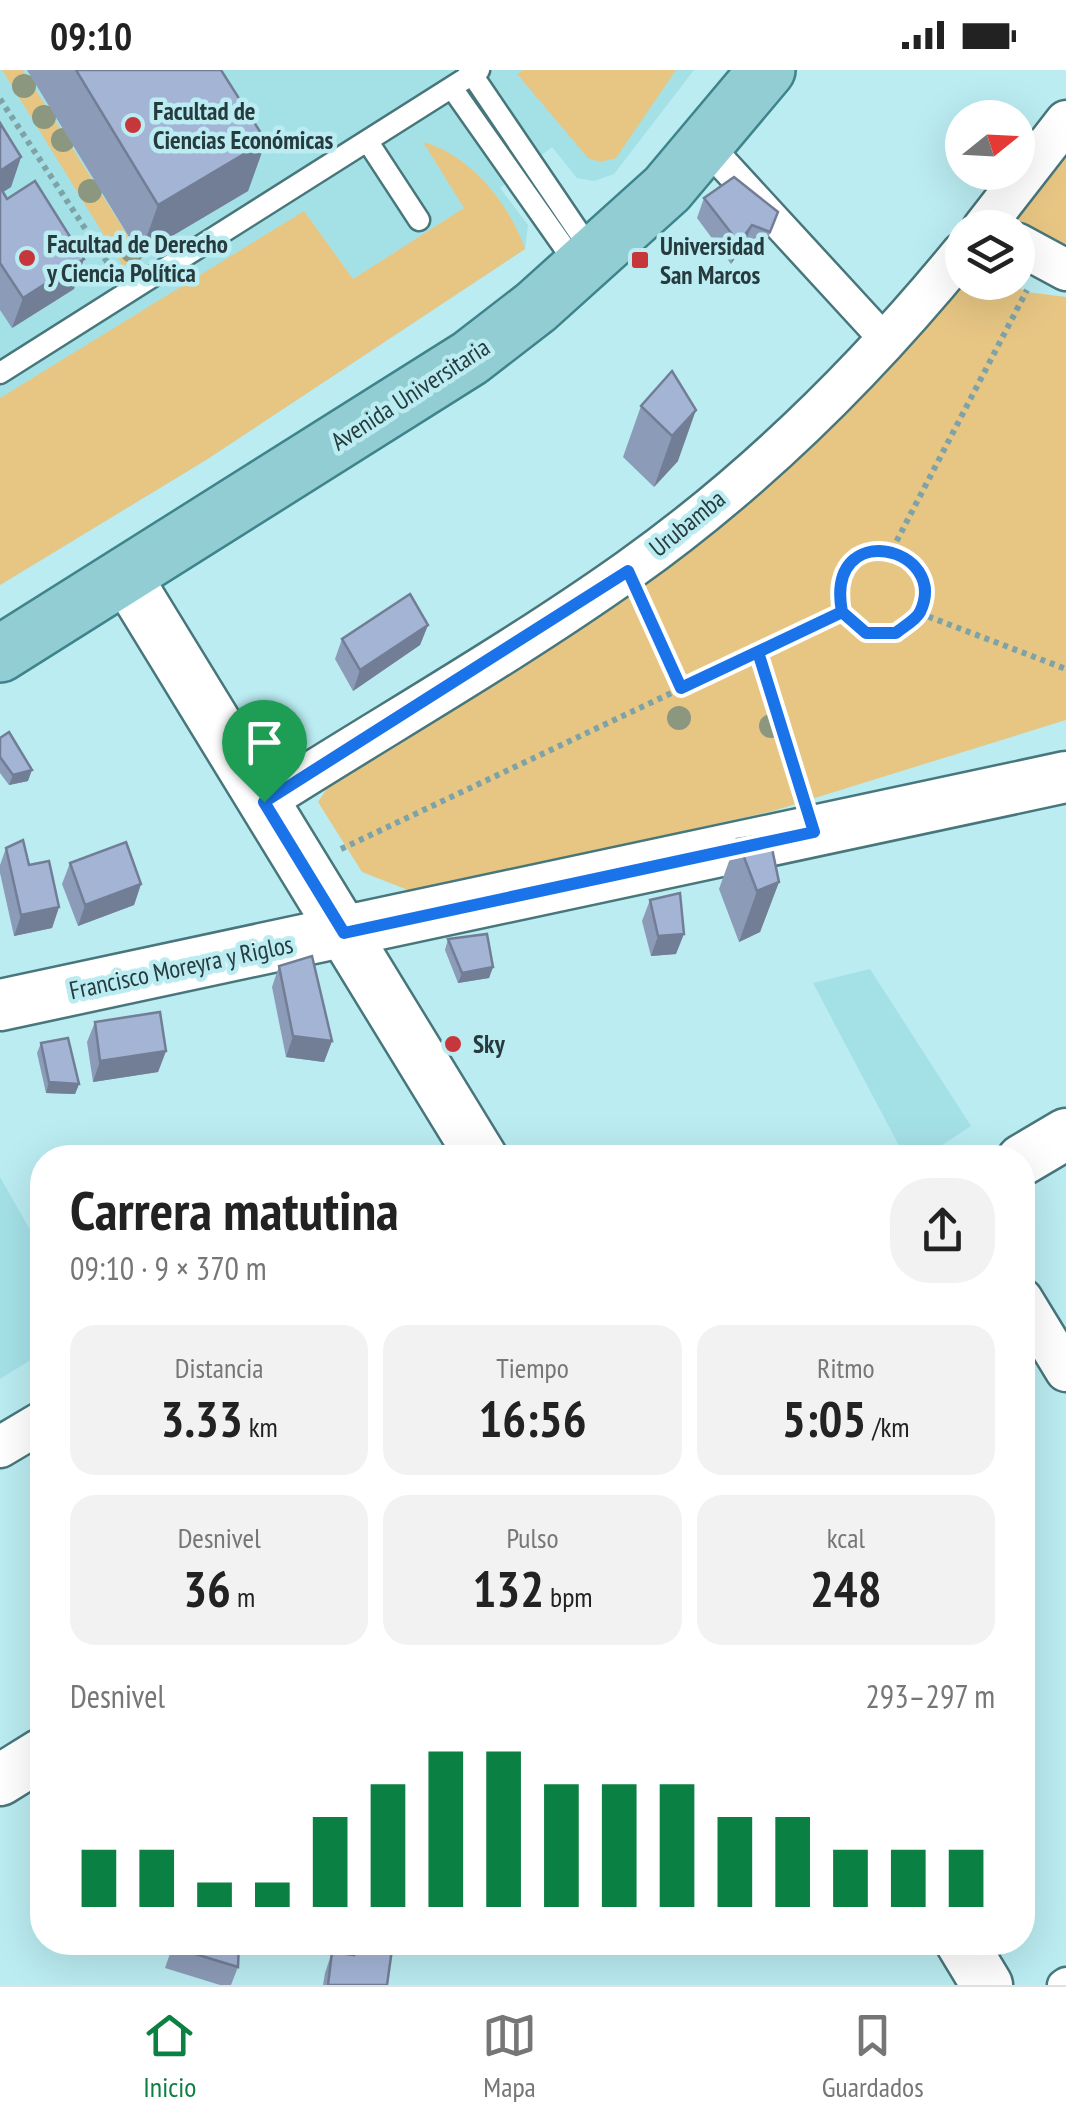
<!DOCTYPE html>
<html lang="es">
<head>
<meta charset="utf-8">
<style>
  body { margin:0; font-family:"PT Sans Narrow",sans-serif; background:#f2f2f2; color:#222; height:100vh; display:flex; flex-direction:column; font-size:38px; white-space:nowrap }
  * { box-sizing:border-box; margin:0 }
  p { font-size:32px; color:#767676 }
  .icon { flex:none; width:55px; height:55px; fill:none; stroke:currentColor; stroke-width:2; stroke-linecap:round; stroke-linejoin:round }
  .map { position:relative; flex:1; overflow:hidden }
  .panel { position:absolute; left:30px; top:1075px; width:1005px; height:810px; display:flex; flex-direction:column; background:#fff; border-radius:40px; box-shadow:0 10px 40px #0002 }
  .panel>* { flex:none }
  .needle { width:65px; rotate:72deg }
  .buttons { position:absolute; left:945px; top:30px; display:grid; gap:20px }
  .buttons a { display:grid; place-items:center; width:90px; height:90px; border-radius:50%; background:#fff; box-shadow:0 10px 40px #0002; font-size:50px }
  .pin { position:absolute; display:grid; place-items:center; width:85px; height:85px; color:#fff; margin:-102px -42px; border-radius:50% 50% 50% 0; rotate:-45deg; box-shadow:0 0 10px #0007 }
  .pin .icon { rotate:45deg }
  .round { display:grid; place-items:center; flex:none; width:105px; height:105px; border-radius:40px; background:#f2f2f2 }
  .head { display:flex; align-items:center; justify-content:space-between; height:170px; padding:0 40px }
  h1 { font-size:55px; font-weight:700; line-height:75px }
  .figures { display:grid; grid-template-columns:repeat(3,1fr); gap:15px; height:170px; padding:10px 40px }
  .figures div { display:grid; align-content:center; border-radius:25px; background:#f2f2f2; text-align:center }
  .figures b { font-size:50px; font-weight:700 }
  .figures small { font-size:28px; font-weight:400 }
  .figures p { font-size:28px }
  .chart { height:280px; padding:20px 40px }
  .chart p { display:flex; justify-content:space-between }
  .chart svg { width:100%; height:180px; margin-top:10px; stroke:#0b8043; stroke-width:6 }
  .status { display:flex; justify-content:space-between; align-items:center; height:70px; padding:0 50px; background:#fff; direction:ltr }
  .status svg { height:28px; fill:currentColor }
  .dock { display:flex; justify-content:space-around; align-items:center; height:140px; border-top:2px solid #e0e0e0; background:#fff; font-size:28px; color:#767676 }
  .dock a { display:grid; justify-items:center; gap:5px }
  .dock .selected { color:#0b8043 }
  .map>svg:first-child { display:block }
  .built { fill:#a4e1e7 }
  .green { fill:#e7c684 }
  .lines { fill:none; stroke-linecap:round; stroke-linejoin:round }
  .service-casing { stroke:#47767b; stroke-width:25 }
  .pedestrian-casing { stroke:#47767b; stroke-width:35 }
  .minor-casing { stroke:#47767b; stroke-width:45 }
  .tertiary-casing { stroke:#47767b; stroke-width:55 }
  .primary-casing { stroke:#3e848b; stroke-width:60 }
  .path { stroke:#7da3a7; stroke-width:6; stroke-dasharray:5 5; stroke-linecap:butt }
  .service { stroke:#fff; stroke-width:20 }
  .pedestrian { stroke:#fff; stroke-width:30 }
  .minor { stroke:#fff; stroke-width:40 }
  .tertiary { stroke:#fff; stroke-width:50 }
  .primary { stroke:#92cdd3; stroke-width:55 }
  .tree { fill:#8c9780 }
  .wall { fill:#8c9bb7 }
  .shaded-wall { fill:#727e95 }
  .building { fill:#a3b4d5; stroke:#727e95; stroke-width:2.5 }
  .route-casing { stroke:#fff; stroke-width:20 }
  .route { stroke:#1a73e8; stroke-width:12 }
  .poi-dot { fill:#c6373b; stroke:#baecf1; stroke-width:4 }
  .labels { text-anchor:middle; stroke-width:9; stroke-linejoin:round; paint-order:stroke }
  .poi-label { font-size:25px; font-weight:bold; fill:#273b3e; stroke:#baecf1; text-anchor:start }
  .street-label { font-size:25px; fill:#273b3e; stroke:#baecf1 }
</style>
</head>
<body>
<div class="status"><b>09:10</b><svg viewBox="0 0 49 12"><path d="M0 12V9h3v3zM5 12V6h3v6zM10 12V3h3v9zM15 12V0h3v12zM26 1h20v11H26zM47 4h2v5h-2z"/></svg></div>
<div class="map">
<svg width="1066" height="1915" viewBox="0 0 1066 1915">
  <rect width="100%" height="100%" fill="#baecf1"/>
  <!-- built -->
  <path class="built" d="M0,0H694L614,104L594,111L577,108L552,77L500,118L528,155L525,179L206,390L0,515Z
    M870,899L971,1056L924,1087H905L813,913Z
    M0,1107L42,1181V1283L0,1309Z"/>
  <!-- green -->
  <path class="green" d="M2,0H23L140,185L123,196Z
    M523,0H676L616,88L600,92L588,88L517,4Z
    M423,72C469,84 510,134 525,179L206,390L0,515V328L304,141L353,209L464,138Z
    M1066,79V183L1008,155Z
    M962,210L1009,213L1027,222L1066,227V650L773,741L413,822L362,802L318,732L333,709C433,647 542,588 637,519C759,430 865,325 962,210Z"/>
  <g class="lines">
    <!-- service casing -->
    <g class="service-casing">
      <path id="service" d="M469,0L593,183
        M452,18L578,197
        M368,72L419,150
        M0,303L479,0"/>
    </g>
    <!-- pedestrian casing -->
    <g class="pedestrian-casing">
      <path id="pedestrian" d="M705,74L888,273
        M1063,1915L1066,1913"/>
    </g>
    <!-- minor casing -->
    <g class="minor-casing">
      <path id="minor" d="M983,158L1066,51
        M1018,174L1066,200
        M264,732C385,655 512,583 629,500C753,412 866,300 962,183
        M1022,1229L1066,1301
        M0,1377L42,1352"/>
    </g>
    <!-- tertiary casing -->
    <g class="tertiary-casing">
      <path id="tertiary" d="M125,505L482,1088
        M0,935L1066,707
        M1022,1090L1066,1064
        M0,1710L42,1684
        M961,1872L987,1915"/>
    </g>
    <!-- primary casing -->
    <g class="primary-casing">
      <path id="primary" d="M0,584L470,288L536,237L667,119L767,0"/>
    </g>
    <!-- path -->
    <path class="path" d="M0,29L115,204
      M839 522a42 42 0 1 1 84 0a42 42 0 1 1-84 0Z
      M892,480L1027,220
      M643,534L681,618
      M919,543L1066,599
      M758,582L802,724
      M341,779L843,542"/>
    <!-- service -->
    <use href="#service" class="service"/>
    <!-- pedestrian -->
    <use href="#pedestrian" class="pedestrian"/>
    <!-- minor -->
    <use href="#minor" class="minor"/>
    <!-- tertiary -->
    <use href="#tertiary" class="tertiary"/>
    <!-- primary -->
    <use href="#primary" class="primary"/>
  </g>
  <!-- trees -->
  <g class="tree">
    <circle cx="24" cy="16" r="12"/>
    <circle cx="44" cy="47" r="12"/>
    <circle cx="63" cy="70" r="12"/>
    <circle cx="90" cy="121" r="12"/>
    <circle cx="132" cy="181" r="12"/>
    <circle cx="679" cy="648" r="12"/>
    <circle cx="771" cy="656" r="12"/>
  </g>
  <!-- wall -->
  <path class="wall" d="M27,0H221L266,71L248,121L140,185Z
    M0,53L21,87L11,117L3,122L74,219L12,258L0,240Z
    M704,128L778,142L763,182L744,175L731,194L697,148Z
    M672,301L678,391L654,417L623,387L641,336Z
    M428,555L420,575L353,621L335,589L342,569Z
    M0,668L28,711L9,715L0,703Z
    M737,769L779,812L760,862L739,872L719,819Z
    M6,778L29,795L59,837L52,858L14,866L0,803V795Z
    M70,793L141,814L134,835L78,856L62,814Z
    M650,830L676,884L651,886L642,851Z
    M448,869L493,897L489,908L458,913L445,880Z
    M279,896L332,971L324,992L286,987L272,917Z
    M95,952L166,981L158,1002L93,1012L87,972Z
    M41,973L79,1014L75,1024L46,1023L37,983Z
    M174,1872L238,1897L231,1915H220L165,1898Z
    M336,1872H393L387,1915H323L325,1903L332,1882H334Z"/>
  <!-- shaded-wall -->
  <path class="shaded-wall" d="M266,71L248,121L140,185L158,135Z
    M21,87L11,117L0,124V101Z
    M752,155L744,175L731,194L739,173Z
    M84,189L74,219L12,258L23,228Z
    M696,340L678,391L654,417L672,366Z
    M428,555L420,575L353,621L360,600Z
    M32,700L28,711L9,715L13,705Z
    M779,812L760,862L739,872L757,821Z
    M141,814L134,835L78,856L85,835Z
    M59,837L52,858L14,866L21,845Z
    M684,864L676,884L651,886L658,866Z
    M493,897L489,908L458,913L462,903Z
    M293,966L332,971L324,992L286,987Z
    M166,981L158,1002L93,1012L100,991Z
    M49,1012L79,1014L75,1024L46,1023Z
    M339,1872H356L349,1891L333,1889Z"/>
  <!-- building -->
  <path class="building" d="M76,0H221L266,71L158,135Z
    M0,53L21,87L0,101Z
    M734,107L778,142L770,162L752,155L739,173L704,128Z
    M35,111L84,189L23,228L0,193V117L7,129Z
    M672,301L696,340L672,366L641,336Z
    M410,524L428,555L360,600L342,569Z
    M9,662L32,700L13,705L0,687V668Z
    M769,764L779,812L757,821L737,769Z
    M23,770L29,795L49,791L59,837L21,845L6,778Z
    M126,772L141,814L85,835L70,793Z
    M680,823L684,864L658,866L650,830Z
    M487,864L493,897L462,903L448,869Z
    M312,886L332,971L293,966L279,896Z
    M160,942L166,981L100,991L95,952Z
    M68,968L79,1014L49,1012L41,973Z
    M686,1081L691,1088H678Z
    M174,1872H239L238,1897L172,1877Z
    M356,1872H393L387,1915H328L332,1882L354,1885Z"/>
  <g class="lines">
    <!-- route casing -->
    <g class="route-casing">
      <path id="route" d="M264,732L628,501L681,618L842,542L866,563H896C903,557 916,550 920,542C951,477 824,446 842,542L758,582L814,762L344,863L264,732"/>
    </g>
    <!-- route -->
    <use href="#route" class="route"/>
  </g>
  <!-- markers -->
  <g class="poi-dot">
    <circle cx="133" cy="55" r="10"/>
    <circle cx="27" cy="188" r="10"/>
    <rect x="630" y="180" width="20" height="20" rx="5"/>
    <circle cx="453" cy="974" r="10"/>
  </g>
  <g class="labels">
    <!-- poi labels -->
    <g class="poi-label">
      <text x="153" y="50">Facultad de<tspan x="153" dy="29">Ciencias Económicas</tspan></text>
      <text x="47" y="183">Facultad de Derecho<tspan x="47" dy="29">y Ciencia Política</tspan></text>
      <text x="660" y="185">Universidad<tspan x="660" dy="29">San Marcos</tspan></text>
      <text x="473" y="983">Sky</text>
    </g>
    <!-- street labels -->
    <g class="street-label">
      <text transform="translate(410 324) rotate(-33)" y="9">Avenida Universitaria</text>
      <text transform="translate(687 453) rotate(-39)" y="9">Urubamba</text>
      <text transform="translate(181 897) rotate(-12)" y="9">Francisco Moreyra y Riglos</text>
    </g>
  </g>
</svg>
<div class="buttons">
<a><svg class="needle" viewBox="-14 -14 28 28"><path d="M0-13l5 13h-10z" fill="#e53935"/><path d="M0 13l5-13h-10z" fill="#767676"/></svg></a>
<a><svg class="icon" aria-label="layers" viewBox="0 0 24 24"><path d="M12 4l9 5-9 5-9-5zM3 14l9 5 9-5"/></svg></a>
</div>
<div class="pin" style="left:264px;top:732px;background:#1e9e55"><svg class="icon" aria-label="arrive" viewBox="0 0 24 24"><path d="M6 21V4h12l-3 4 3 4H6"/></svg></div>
<section class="panel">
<div class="head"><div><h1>Carrera matutina</h1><p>09:10 · 9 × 370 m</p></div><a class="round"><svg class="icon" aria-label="share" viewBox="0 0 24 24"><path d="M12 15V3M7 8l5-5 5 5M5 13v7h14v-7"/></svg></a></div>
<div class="figures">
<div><p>Distancia</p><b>3.33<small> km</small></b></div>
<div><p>Tiempo</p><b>16:56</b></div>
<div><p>Ritmo</p><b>5:05<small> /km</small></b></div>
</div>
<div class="figures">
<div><p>Desnivel</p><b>36<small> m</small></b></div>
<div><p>Pulso</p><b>132<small> bpm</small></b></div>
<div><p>kcal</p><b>248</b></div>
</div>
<div class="chart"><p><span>Desnivel</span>293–297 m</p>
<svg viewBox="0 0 160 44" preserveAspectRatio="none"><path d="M5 44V30M15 44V30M25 44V38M35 44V38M45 44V22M55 44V14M65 44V6M75 44V6M85 44V14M95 44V14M105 44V14M115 44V22M125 44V22M135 44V30M145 44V30M155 44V30"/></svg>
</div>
</section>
</div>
<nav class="dock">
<a class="selected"><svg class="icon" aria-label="home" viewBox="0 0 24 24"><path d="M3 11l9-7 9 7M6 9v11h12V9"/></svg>Inicio</a>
<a><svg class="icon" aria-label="map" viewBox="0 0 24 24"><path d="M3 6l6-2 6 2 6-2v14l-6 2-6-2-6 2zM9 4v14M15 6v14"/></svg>Mapa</a>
<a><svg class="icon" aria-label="saved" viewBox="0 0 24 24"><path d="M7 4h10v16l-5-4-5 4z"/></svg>Guardados</a>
</nav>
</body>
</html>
